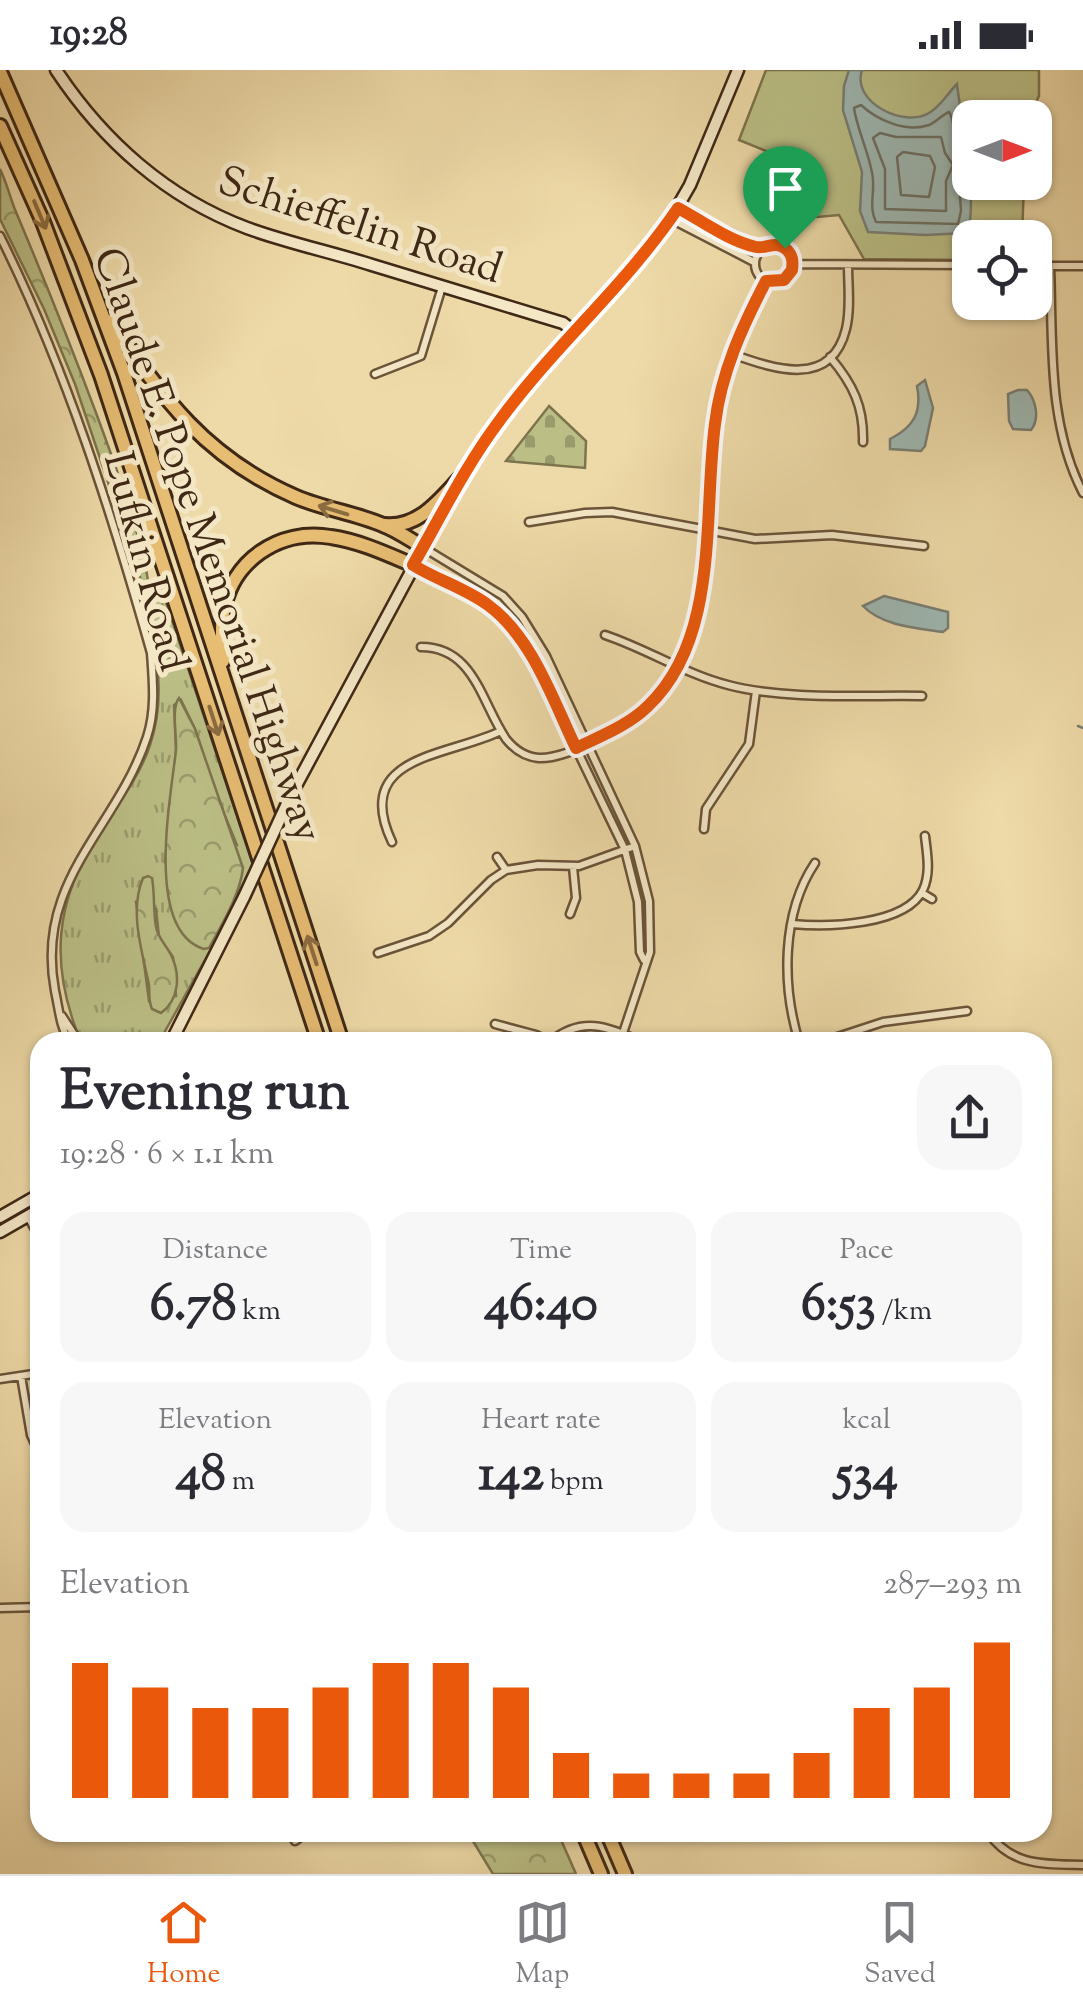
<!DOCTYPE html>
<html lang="en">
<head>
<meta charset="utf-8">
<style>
  body { margin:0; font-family:"Sorts Mill Goudy",serif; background:#f7f7f7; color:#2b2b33; height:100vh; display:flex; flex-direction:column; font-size:38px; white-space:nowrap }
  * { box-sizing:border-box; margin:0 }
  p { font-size:32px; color:#7c7c81 }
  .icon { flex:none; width:55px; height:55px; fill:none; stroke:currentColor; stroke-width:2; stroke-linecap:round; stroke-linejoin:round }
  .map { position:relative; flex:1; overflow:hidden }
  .details { position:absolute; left:30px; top:962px; width:1022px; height:810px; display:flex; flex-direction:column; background:#fff; border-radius:30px; box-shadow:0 2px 8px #0004 }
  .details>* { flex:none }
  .needle { width:65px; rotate:90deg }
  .fabs { position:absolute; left:952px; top:30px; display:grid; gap:20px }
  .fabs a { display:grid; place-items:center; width:100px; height:100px; border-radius:20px; background:#fff; box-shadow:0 2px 8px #0004; font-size:50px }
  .pin { position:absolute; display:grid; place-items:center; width:85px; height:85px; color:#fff; margin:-102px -42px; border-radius:50% 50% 50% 0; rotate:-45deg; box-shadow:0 0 10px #0007 }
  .pin .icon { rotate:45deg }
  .round { display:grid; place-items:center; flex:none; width:105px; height:105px; border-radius:30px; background:#f7f7f7 }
  .headline { display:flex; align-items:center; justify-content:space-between; height:170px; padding:0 30px }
  h1 { font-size:55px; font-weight:700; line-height:75px }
  .figures { display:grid; grid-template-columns:repeat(3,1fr); gap:15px; height:170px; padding:10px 30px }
  .figures div { display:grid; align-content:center; border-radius:25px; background:#f7f7f7; text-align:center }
  .figures b { font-size:50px; font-weight:700 }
  .figures small { font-size:28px; font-weight:400 }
  .figures p { font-size:28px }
  .chart { height:280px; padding:20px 30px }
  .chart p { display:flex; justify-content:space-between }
  .chart svg { width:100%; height:180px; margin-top:10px; stroke:#ea580c; stroke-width:6 }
  .status { display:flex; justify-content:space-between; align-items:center; height:70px; padding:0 50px; background:#fff; direction:ltr }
  .status svg { height:28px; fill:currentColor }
  .menu { display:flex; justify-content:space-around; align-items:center; height:140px; border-top:2px solid #e1e1e2; background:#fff; font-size:28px; color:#7c7c81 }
  .menu a { display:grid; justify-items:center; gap:5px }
  .menu .current { color:#ea580c }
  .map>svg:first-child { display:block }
  .grass { fill:url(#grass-tufts); stroke:#7d744e; stroke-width:2.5; fill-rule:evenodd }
  .forest { fill:url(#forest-crowns); stroke:#7d744e; stroke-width:2.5 }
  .cemetery { fill:url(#cemetery-stones); stroke:#7d744e; stroke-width:2.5 }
  .park { fill:#bbbf86; stroke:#7d744e; stroke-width:2.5 }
  .water { fill:#9eb8b3; stroke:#787e74; stroke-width:2.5 }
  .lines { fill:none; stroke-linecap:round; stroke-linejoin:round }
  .shore { stroke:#6e7064; stroke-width:2.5 }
  .stream { stroke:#787e74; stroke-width:2.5 }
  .street-casing { stroke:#6b543a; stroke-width:11 }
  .secondary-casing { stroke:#3f2816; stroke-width:15 }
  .highway-casing { stroke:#3f2816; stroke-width:18 }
  .street { stroke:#f4e7c6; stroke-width:6 }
  .secondary { stroke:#f4e7c6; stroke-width:10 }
  .highway { stroke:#e7bd74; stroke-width:12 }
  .secondary-bridge-casing { stroke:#3f2816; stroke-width:15; stroke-linecap:butt }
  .secondary-bridge { stroke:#f4e7c6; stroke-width:10 }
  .oneway { stroke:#8b6b40 }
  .route-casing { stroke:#fff; stroke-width:20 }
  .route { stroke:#ea580c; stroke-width:12 }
  .labels { text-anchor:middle; stroke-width:10; stroke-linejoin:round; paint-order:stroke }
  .street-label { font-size:42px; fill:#3f2816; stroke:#f4e7c6 }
</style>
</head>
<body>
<div class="status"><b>19:28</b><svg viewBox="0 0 49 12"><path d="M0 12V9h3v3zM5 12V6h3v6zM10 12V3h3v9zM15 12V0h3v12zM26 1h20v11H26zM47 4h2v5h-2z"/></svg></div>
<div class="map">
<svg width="1083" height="1804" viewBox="0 0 1083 1804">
  <defs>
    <pattern id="grass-tufts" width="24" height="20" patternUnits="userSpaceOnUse" patternTransform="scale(2.5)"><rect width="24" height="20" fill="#bbbf86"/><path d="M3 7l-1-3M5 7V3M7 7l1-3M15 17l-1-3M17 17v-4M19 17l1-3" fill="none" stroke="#999b6d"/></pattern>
    <pattern id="forest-crowns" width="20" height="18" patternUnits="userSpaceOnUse" patternTransform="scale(2.5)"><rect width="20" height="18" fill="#bbbf86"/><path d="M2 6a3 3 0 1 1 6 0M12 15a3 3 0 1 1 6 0" fill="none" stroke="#999b6d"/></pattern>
    <pattern id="cemetery-stones" width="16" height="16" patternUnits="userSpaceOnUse" patternTransform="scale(2.5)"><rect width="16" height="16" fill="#bbbf86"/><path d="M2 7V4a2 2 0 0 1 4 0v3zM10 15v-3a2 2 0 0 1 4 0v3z" fill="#999b6d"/></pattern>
  </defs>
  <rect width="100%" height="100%" fill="#eedaa8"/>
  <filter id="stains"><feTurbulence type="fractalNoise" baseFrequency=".002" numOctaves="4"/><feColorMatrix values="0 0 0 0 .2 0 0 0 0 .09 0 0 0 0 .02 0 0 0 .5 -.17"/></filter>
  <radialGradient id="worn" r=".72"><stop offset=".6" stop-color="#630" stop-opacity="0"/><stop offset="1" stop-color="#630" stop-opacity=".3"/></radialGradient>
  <!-- grass -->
  <path class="grass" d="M162,520L253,794L220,863L159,972H81C49,895 54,831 100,761C118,734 140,706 150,675C167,626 155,581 148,531L150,524ZM181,630L195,659L216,724L237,775L165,792L176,680L174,635ZM136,832L156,839L159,867L173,887L176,926L149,931Z"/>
  <!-- forest -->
  <path class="forest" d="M0,99C7,113 10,128 16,142C40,199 161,490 148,531L75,314L44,239L0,149Z
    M179,628L195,659L243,798C240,825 222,854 209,878L204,879C144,861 171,727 176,680C177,665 171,638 179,628Z
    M148,806L152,808C155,824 153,841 156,857C158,868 166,875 171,885C181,905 179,930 161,943L152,939C148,930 150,924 149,915C142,881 129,841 143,808Z
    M468,1763H558L576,1804H493Z"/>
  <!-- cemetery -->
  <path class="cemetery" d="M549,336L586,371L585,398L506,391Z"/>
  <!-- park -->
  <path class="park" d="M766,0H1039V26L1029,47L970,48V112L1024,113L1022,167L970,168V190L864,189L839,145L817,147L794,144L791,91L739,70Z"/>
  <!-- water -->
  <path class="water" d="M849,0H862C851,33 905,58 929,43C941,36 947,24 957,14C960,43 980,141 966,163L925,165L868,162L860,141L862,102L843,40L844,16Z
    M925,310L933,338L925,376L921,381L890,379V369C914,357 922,342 917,316Z
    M1018,320H1027C1036,330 1040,349 1031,360L1013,359L1009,351L1008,324Z
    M884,526L948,542V558L943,562C917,558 882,556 863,536Z"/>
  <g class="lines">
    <!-- shore -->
    <path class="shore" d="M880,63L896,67H941L945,83L953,95L946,111V141L885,139V99L873,68Z
      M903,82L930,86L935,97L929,127L901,125L897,87Z
      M970,85C947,82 959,56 949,42C942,45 936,52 929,55C906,63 877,50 861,35L854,38C857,60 873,93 873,111C874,127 869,138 876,152L958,154L961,141L959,112L970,103"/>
    <!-- stream -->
    <path class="stream" d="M1078,656L1083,658"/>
    <!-- street casing -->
    <g class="street-casing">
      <path id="street" d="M678,138L762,178
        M671,149L754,192
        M0,166C66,299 111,441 151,583C153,611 156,640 147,667C117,759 34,810 55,921C59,939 60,956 69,972
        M755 194a19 19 0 1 1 38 0a19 19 0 1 1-38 0Z
        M793,194L970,195
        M1035,196H1083
        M1050,196C1053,273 1047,353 1083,423
        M732,284C772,298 831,320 846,259C851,239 848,215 848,195
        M830,287C853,314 864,337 863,372
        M375,304L421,286L442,217
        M529,452L585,443L612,442L755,469L832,465L924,476
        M424,478L503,526L522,547L546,586L635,776L649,831L650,882L620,972
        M413,495L478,529L513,558L550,624L625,780L638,832L640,882L644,890
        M605,565C647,579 685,604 728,615C784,630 863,625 922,626
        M421,577C474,577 481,632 506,669C514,679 525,687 539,688C569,689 629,655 650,634C670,614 684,587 694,561L719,327L739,265L765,211
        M704,759L706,739L749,674L756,621
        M392,772C351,685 447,687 501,661
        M497,787L506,800
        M922,823L932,829
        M570,844L576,828L573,797
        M792,854C827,857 905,856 923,820C931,803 927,784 925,766
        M378,883L429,866L448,853L491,810L506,800L538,795L579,796L635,776
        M62,946L79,972
        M495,954L536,965L550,972
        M550,972C581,946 608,956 641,972
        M799,972C782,916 781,844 815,793
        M822,972L883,952L967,941
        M28,1147L40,1168
        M21,1306L31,1365L40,1385
        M0,1309L40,1303
        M0,1538L40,1537
        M290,1762L295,1771L307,1762
        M988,1762C1011,1797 1046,1794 1083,1795"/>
    </g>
    <!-- secondary casing -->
    <g class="secondary-casing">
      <path id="secondary" d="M56,0C103,71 167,128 247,158C288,173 331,182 372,195C436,214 499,234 563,253L575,262
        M291,725L463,405L498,352L541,299L626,208L663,162L690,115L738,0
        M171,972L244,827
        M0,1147L40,1124
        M0,1162L40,1139"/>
    </g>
    <!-- highway casing -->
    <g class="highway-casing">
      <path id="highway" d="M0,2L82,190L124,303L342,972
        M0,56L43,152L101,305L319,972
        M111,251C163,329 206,388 296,427C324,439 355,443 383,455C397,460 410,470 423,477
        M385,455C420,458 441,428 463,405
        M223,591C222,575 221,559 223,543C231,491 279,458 331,467C359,471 387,484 413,495
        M583,1762L601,1804
        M607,1762L625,1804"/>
    </g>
    <!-- street -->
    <use href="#street" class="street"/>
    <!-- secondary -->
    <use href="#secondary" class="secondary"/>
    <!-- highway -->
    <use href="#highway" class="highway"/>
    <!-- secondary-bridge casing -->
    <g class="secondary-bridge-casing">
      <path id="secondary-bridge" d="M244,827L291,725"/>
    </g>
    <!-- secondary-bridge -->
    <use href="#secondary-bridge" class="secondary-bridge"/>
  </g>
  <!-- one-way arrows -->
  <defs><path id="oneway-shaft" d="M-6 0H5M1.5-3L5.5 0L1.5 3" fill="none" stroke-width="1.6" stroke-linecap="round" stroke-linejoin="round" transform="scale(2.5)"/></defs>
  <g class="oneway">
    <use href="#oneway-shaft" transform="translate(40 145) rotate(67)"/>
    <use href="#oneway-shaft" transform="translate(333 440) rotate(-163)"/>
    <use href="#oneway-shaft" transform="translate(214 651) rotate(72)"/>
    <use href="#oneway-shaft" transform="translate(312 880) rotate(-108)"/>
  </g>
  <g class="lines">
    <!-- route casing -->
    <g class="route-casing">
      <path id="route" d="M678,138C702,151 729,171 756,177C766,179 776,170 786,179C793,185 793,192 792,200L784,210L766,211C742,257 721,303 715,354C703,444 720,568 648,636C629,655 601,666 576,678C553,630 532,567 488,535C465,518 437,510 413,495C441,446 466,395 500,350C555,275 626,215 678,138Z"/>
    </g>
    <!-- route -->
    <use href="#route" class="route"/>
  </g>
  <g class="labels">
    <!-- street labels -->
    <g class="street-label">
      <text transform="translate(361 153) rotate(18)" y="15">Schieffelin Road</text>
      <text transform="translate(210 474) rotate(71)" y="15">Claude E. Pope Memorial Highway</text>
      <text transform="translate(148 491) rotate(75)" y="15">Lufkin Road</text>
    </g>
  </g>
  <rect width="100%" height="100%" filter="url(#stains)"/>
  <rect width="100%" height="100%" fill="url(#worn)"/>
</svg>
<div class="fabs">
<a><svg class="needle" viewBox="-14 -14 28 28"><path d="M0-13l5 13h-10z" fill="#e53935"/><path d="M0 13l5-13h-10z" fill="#7c7c81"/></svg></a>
<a><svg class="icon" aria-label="locate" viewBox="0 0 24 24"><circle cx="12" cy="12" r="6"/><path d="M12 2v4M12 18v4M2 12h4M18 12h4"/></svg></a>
</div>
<div class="pin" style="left:785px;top:178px;background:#1e9e55"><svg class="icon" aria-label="arrive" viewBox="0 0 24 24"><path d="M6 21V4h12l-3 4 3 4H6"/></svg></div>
<section class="details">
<div class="headline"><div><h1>Evening run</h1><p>19:28 · 6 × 1.1 km</p></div><a class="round"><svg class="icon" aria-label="share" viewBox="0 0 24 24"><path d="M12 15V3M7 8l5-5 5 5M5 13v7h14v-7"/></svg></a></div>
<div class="figures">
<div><p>Distance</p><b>6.78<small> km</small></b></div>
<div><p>Time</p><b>46:40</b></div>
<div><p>Pace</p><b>6:53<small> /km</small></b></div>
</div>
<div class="figures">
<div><p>Elevation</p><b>48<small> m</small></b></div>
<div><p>Heart rate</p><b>142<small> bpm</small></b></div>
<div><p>kcal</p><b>534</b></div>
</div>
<div class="chart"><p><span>Elevation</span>287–293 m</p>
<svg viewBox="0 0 160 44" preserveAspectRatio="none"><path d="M5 44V11M15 44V17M25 44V22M35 44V22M45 44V17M55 44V11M65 44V11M75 44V17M85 44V33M95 44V38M105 44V38M115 44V38M125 44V33M135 44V22M145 44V17M155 44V6"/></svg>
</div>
</section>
</div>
<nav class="menu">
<a class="current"><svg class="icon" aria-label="home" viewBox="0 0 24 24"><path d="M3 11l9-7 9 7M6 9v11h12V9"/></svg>Home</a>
<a><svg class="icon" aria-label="map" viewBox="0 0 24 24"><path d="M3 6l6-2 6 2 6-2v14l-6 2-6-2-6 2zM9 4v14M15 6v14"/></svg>Map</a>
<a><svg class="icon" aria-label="saved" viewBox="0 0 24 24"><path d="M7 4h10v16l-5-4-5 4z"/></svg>Saved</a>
</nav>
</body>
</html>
